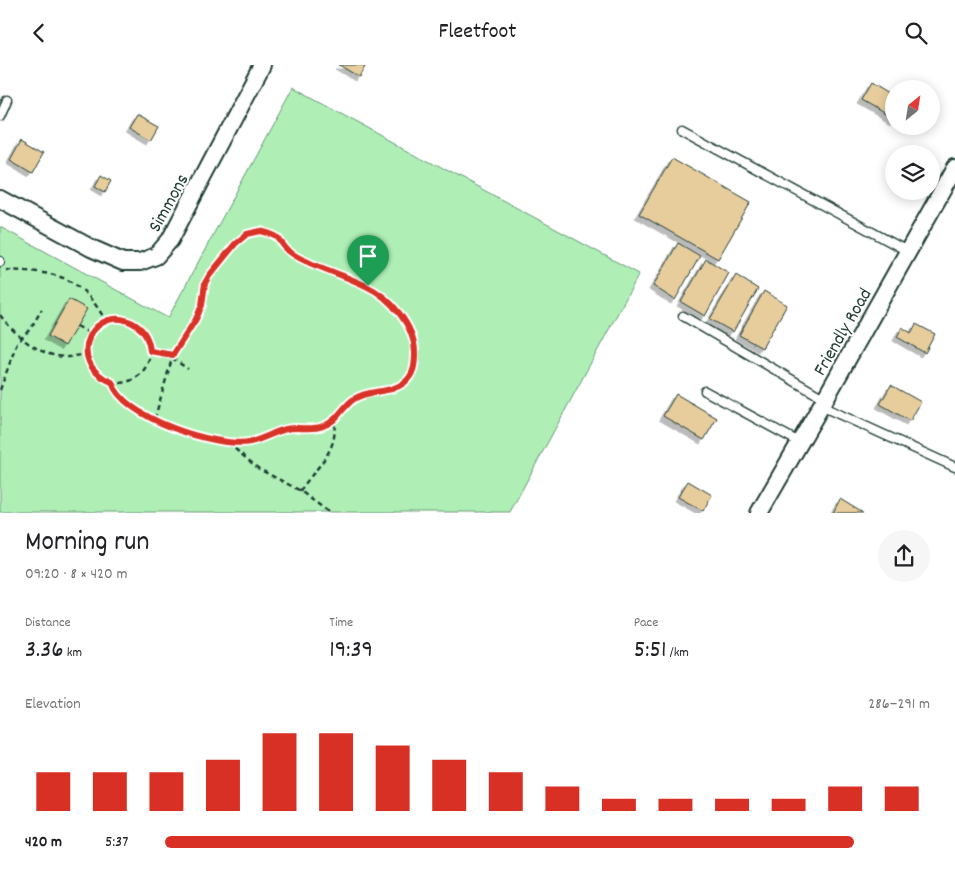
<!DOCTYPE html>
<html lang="en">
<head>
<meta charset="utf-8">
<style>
  body { margin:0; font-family:Dekko,sans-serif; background:#f6f6f6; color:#202124; height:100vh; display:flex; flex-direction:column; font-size:19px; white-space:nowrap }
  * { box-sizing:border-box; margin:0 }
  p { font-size:16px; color:#757577 }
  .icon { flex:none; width:28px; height:28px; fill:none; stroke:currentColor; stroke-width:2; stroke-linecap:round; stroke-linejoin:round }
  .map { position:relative; height:448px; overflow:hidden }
  .side { display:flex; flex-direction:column; background:#fff; flex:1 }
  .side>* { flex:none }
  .needle { width:32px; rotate:30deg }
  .controls { position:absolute; left:885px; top:15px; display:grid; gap:10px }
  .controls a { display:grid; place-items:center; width:55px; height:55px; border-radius:50%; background:#fff; box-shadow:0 2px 12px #0003; font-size:25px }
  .pin { position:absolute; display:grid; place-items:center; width:42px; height:42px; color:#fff; margin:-51px -21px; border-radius:50% 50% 50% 0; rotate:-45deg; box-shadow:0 0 5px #0007 }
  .pin .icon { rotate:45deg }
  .round { display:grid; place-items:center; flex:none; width:52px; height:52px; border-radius:26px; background:#f6f6f6 }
  .overview { display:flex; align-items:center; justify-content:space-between; height:85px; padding:0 25px }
  h1 { font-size:28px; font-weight:600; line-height:38px }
  .stats { display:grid; grid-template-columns:repeat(3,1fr); gap:8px; height:85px; padding:5px 25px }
  .stats div { display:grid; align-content:center }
  .stats b { font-size:25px; font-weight:600 }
  .stats small { font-size:14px; font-weight:400 }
  .stats p { font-size:14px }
  .chart { height:140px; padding:10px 25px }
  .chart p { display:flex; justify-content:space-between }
  .chart svg { width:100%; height:90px; margin-top:5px; stroke:#d93025; stroke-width:6 }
  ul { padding:0 25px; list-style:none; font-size:16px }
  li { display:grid; grid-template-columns:80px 60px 1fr; align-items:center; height:38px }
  li i { height:12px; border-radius:6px; background:#d93025 }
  header { display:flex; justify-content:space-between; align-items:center; height:65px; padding:0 25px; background:#fff; font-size:22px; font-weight:600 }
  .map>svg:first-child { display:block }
  .green { fill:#afefb6; stroke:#679675 }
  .building { fill:#e7cc9c; stroke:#1f3d34; filter:url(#shadow) }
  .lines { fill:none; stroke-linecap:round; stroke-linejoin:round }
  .lane-casing { stroke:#1f3d34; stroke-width:11 }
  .street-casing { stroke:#1f3d34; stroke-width:20 }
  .path { stroke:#1f3d34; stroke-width:2.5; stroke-dasharray:5 4; stroke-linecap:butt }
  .lane { stroke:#fff; stroke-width:8 }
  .street { stroke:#fff; stroke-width:16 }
  .route-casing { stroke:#fff; stroke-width:10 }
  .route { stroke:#d93025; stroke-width:6 }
  .labels { text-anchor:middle; stroke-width:4; stroke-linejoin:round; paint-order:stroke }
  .street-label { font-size:19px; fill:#1f3d34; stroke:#fff }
</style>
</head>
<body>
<header><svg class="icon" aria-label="back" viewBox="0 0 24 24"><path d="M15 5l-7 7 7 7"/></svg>Fleetfoot<svg class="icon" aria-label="search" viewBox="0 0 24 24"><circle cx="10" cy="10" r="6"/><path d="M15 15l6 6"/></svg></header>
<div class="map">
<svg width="955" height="448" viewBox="0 0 955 448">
  <defs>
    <filter id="shadow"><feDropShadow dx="-4" dy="4" stdDeviation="0" flood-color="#0004"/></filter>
  </defs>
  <rect width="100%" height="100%" fill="#fff"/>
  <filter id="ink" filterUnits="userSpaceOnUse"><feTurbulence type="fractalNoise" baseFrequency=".02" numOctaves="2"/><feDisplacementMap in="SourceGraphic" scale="10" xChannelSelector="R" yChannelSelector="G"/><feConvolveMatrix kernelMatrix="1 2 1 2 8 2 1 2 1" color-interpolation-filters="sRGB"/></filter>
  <g filter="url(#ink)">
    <!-- green -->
    <path class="green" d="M293,22L639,209L510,447H0V162L168,253Z"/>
    <!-- building -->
    <path class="building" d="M339,0H366L359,12Z
      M871,18L894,32V54L861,35Z
      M137,49L159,61L151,75L129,62Z
      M22,74L44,87L33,107L11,94Z
      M672,92L751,137L718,194L639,149Z
      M101,110L111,116L105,127L95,121Z
      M678,178L700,191L675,235L653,221Z
      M706,194L729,208L705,251L681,237Z
      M736,210L758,224L733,267L710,254Z
      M764,226L787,240L762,283L739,270Z
      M69,234L87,244L65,281L48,271Z
      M916,259L935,269L925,288L897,272L902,262L911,268Z
      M891,320L921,337L910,356L880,339Z
      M676,329L717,353L704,375L663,351Z
      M688,416L712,430L703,446L678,432Z
      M840,434L863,448H833Z"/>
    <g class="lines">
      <!-- lane casing -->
      <g class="lane-casing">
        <path id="lane" d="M0,51L7,35
          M682,64L909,187
          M0,196V197
          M683,251L825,334
          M705,326L799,377
          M821,341L955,402"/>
      </g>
      <!-- street casing -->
      <g class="street-casing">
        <path id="street" d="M0,134L91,183L123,197H140L156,191L170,175L262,0
          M759,448L825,334L955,103"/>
      </g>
      <!-- path -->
      <path class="path" d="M6,205C58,207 79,210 106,256
        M0,250C16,271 39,291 66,292C73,292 80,290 86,289
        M86 286a32 32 0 1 1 64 0a32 32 0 1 1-64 0Z
        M77,261L91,269
        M150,286L173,290
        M172,293L188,304
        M111,317L113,323L132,342L149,354L166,362L228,378L250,377L287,363L305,364L322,362L334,357L353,334L364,330L387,326L404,318L415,304V285L410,264L395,242L368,221L311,198L289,187L276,172L261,166L247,169L235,179L205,218L202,239L196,254L173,290L154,356
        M0,325L17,278L31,263L42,244
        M228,378L259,404L299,425L330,448
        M300,426C315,403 339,386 334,357"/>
      <!-- lane -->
      <use href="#lane" class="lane"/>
      <!-- street -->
      <use href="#street" class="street"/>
    </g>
  </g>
  <g class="lines" filter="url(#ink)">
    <!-- route casing -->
    <g class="route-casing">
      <path id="route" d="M261,166C266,168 274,169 278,173C282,178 285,184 290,187C296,192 304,195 310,198C329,206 348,212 366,221C390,232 415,261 415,288C415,300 414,310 404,318C389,329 369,324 354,334C342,342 338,356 323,361C311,366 298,361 286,364C274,367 263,374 250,377C217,383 122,353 112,317C61,297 96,234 136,260C145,266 149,276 150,286L173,290L196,254L202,240L205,218L209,211L235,179L247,169Z"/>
    </g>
    <!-- route -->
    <use href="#route" class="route"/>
  </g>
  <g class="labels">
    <!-- street labels -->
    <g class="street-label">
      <text transform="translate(167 137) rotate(-61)" y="7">Simmons</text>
      <text transform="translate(841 266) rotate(-60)" y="7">Friendly Road</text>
    </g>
  </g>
</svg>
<div class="controls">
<a><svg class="needle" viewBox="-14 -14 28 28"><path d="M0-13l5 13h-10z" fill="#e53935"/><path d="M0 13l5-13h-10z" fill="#757577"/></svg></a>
<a><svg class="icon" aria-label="layers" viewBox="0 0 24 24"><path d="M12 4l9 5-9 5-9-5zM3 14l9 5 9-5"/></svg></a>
</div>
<div class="pin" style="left:368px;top:221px;background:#1e9e55"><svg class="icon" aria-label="arrive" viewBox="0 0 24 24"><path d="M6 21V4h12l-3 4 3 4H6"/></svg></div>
</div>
<section class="side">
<div class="overview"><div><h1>Morning run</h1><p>09:20 · 8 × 420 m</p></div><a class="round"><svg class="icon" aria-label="share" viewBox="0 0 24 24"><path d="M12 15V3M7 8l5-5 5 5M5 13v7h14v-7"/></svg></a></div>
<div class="stats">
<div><p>Distance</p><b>3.36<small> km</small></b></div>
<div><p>Time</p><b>19:39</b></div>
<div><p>Pace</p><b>5:51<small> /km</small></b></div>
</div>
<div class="chart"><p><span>Elevation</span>286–291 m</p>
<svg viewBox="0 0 160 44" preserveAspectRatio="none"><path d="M5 44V25M15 44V25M25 44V25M35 44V19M45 44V6M55 44V6M65 44V12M75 44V19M85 44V25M95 44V32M105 44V38M115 44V38M125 44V38M135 44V38M145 44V32M155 44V32"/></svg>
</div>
<ul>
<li><b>420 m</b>5:37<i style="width:90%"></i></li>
</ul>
</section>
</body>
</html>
